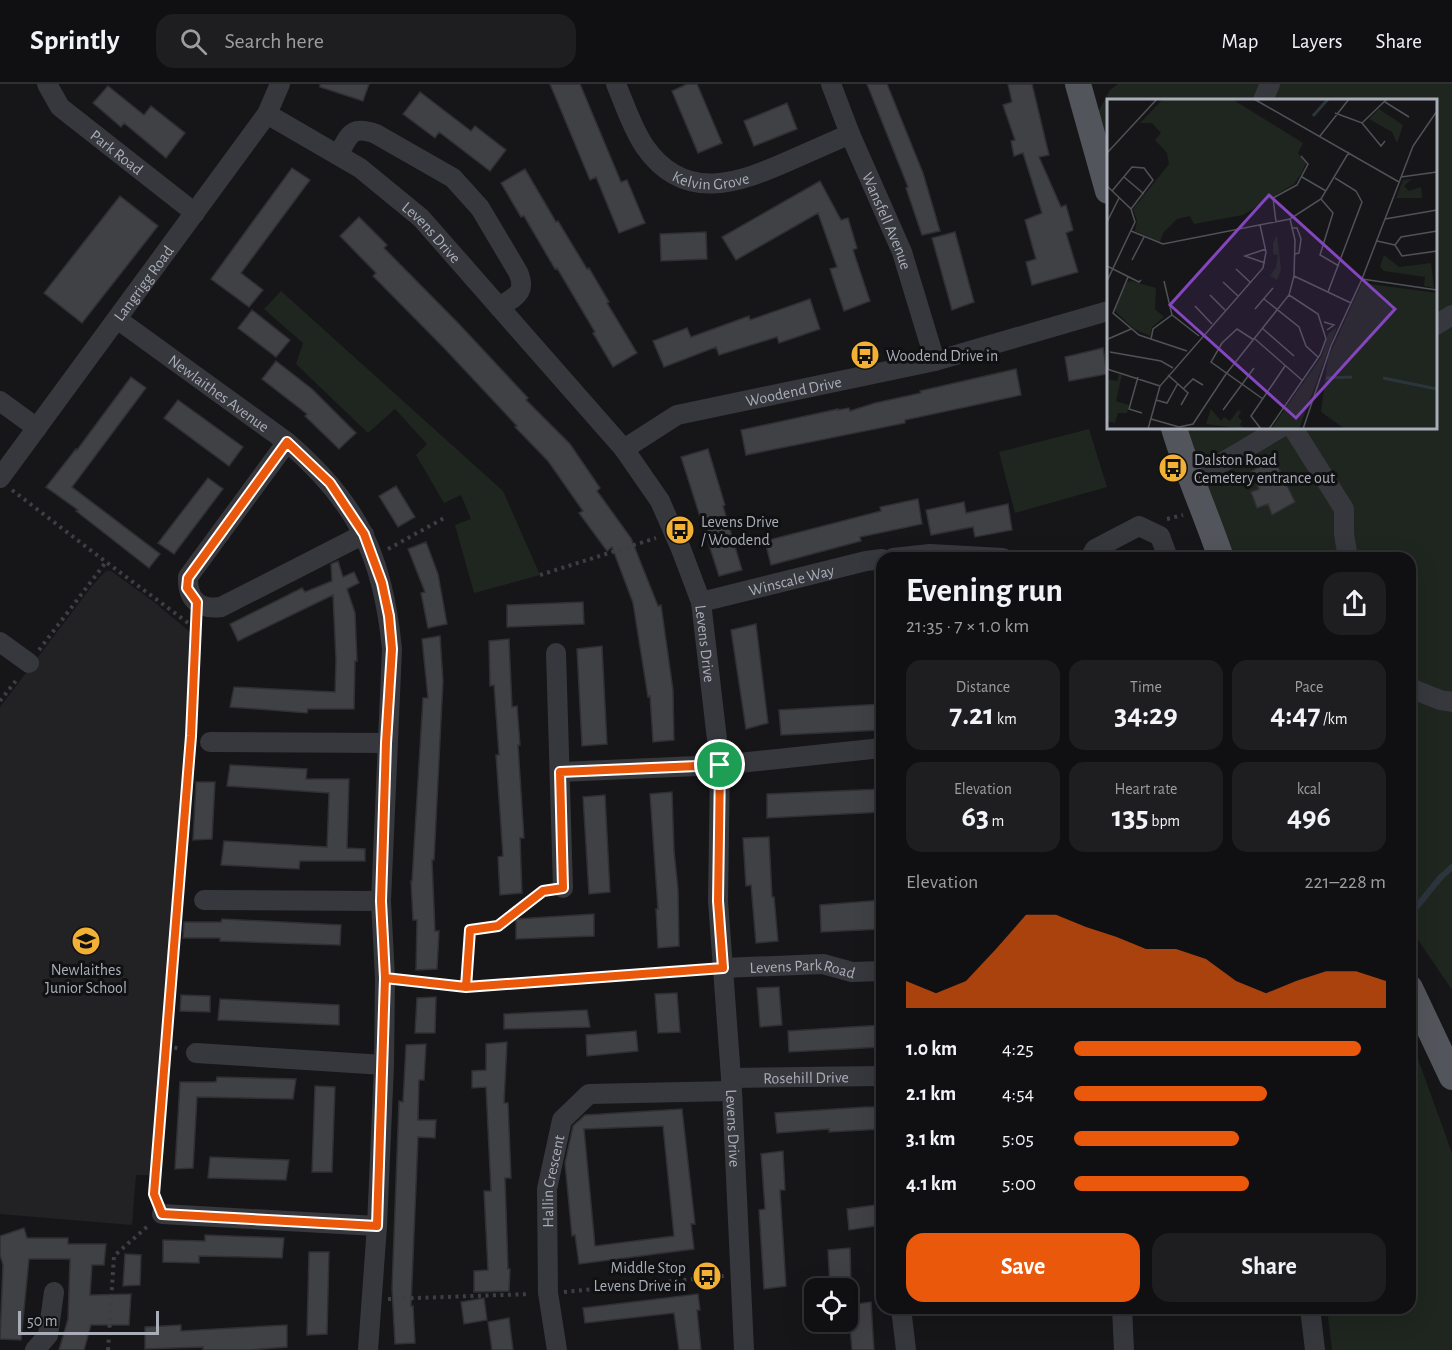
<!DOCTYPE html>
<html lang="en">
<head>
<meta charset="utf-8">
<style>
  body { margin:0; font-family:"Alegreya Sans",sans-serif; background:#1e1e20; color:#f1f3f6; height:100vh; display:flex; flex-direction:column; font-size:22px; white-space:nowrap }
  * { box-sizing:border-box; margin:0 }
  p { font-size:20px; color:#9c9d9f }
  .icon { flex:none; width:33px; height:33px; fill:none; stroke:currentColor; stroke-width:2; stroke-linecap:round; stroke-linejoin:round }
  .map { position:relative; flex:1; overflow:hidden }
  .details { position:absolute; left:876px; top:468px; width:540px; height:762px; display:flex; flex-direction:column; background:#101012; border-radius:18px; box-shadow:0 6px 24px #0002,0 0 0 2px #303032 }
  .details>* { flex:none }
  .tools { position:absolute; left:804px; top:1194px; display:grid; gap:12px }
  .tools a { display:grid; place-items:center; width:54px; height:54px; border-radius:12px; background:#101012; box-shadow:0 6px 24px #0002,0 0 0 2px #303032; font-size:30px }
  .scale { position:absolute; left:18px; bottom:15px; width:141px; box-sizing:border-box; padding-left:6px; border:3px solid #a8adb8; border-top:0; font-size:16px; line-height:21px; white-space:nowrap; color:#a8adb8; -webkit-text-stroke:4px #111113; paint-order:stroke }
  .pin { position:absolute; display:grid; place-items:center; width:51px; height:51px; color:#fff; margin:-26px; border:3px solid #fff; border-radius:50%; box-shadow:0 2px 6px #0007 }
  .round { display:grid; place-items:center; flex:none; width:63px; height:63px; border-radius:18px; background:#1e1e20 }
  .summary { display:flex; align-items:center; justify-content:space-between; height:102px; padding:0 30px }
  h1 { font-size:33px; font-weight:700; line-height:45px }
  .stats { display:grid; grid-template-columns:repeat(3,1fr); gap:9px; height:102px; padding:6px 30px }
  .stats div { display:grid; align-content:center; border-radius:15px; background:#1e1e20; text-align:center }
  .stats b { font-size:30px; font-weight:700 }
  .stats small { font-size:16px; font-weight:400 }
  .stats p { font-size:16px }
  .chart { height:168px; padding:12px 30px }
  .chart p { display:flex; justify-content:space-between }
  .chart svg { width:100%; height:108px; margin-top:6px; fill:#ea580c; opacity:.7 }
  .button { display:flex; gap:12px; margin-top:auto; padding:12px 30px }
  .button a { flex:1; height:69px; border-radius:18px; background:#ea580c; color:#fff; font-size:24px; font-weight:700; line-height:69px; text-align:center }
  .button a+a { background:#1e1e20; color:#f1f3f6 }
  ul { padding:0 30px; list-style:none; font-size:20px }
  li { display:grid; grid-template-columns:96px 72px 1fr; align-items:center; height:45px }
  li i { height:15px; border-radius:8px; background:#ea580c }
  header { display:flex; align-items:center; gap:36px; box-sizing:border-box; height:84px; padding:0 30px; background:#101012; border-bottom:2px solid #303032 }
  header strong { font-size:28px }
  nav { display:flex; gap:33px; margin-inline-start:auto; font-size:21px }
  .search { width:420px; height:54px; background:#1e1e20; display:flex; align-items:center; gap:15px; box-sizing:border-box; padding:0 21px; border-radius:18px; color:#9c9d9f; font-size:22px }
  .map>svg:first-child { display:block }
  .built { fill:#222225 }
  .green { fill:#1e261f }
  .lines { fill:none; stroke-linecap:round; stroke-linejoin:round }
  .stream { stroke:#2c353c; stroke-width:6 }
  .building { fill:#404145; stroke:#303034; stroke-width:1.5; fill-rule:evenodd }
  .path { stroke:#3d3f44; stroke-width:4; stroke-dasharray:3 4.5; stroke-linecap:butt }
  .minor { stroke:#37383d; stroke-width:20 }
  .major { stroke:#53555c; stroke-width:26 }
  .route-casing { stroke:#fff; stroke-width:12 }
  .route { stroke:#ea580c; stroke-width:8 }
  .labels { text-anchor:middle; stroke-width:6; stroke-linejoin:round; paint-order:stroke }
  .street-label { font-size:16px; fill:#a8adb8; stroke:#111113 }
  .poi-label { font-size:16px; fill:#a8adb8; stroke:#111113; text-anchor:start }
  .inset-river { fill:none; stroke:#2c353c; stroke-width:3 }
  .inset-road { fill:none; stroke:#505258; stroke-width:1.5 }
  .view { fill:#8446be; fill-opacity:0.15; stroke:#8446be; stroke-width:3 }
  .inset-edge { fill:none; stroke:#a8adb8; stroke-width:3 }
</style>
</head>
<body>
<header>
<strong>Sprintly</strong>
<div class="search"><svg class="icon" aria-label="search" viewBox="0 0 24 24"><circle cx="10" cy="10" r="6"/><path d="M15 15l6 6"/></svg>Search here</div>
<nav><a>Map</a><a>Layers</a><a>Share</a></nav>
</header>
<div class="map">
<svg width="1452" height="1266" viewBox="0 0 1452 1266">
  <rect width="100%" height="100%" fill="#161618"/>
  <!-- built -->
  <path class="built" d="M106,487H111L154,518L190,548L193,556L154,1091H136L132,1141L0,1130V623L92,502Z"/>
  <!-- green -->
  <path class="green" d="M1118,0H1452V906L1410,844V474H1221L1178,344H1436V16H1108V69L1098,28L1110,6Z
    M281,207L503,407L540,491L474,509L455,441L471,435L461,411L444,419L416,371L427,360L395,325L368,349L296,280L303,259L264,225Z
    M1089,345L1107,403L1015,429L999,368Z
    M1410,953L1452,1069V1266H1332L1327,1224H1410Z"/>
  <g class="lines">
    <!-- stream -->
    <path class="stream" d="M1410,831L1440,794L1452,783"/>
  </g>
  <!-- building -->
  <path class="building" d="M320,0H369L363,17L320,3Z
    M550,0H580L621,98L627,96L645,139L619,149L596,93L590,96Z
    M687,0H697L722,59L698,69L672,7Z
    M867,0H887L923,89L940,147L922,151L906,104L908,103Z
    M1008,0H1032L1049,71L1039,73L1061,123L1066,121L1073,146L1066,149L1078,188L1032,201L1026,178L1036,175L1025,136L1042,129L1023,69L1014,72L1011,57L1015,56L1003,21L1012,18Z
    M108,2L144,31L151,22L185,49L166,74L124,39L121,43L93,19Z
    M420,8L471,47L475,42L506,66L490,87L439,48L435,54L403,30Z
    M787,19L797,45L754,62L744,37Z
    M292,84L310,96L241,189L263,206L249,223L211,195Z
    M525,85L556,138L558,137L587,185L589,184L609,218L607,219L637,269L613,283L593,249L595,248L557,184L555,185L524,132L521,133L501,99Z
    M820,97L841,136L848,134L857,164L853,166L870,217L844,227L830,185L837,183L818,129L736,176L722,153Z
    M120,112L158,142L82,239L44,209Z
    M359,133L387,161L384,164L459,240L528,314L526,316L570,360L600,404L597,407L631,454L658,522L661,521L673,606L674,656L653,658L650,612L648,613L633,519L612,463L607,467L579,429L583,427L548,377L515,343L517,342L445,265L373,192L376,189L340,152Z
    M706,148L707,175L661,177L660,150Z
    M955,148L974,218L952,226L932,154Z
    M810,215L820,245L779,259L777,253L719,271L716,263L664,283L653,257L687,244L691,253L749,232L750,236Z
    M252,226L290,256L276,273L238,244Z
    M1103,264L1107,290L1069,297L1065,273Z
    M276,277L312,305L356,349L339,365L305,332L307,330L262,295Z
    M1016,285L1021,311L905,336V339L746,371L741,346L838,325V326L849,324L850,327L875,319L921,309L920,307Z
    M131,293L146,304L72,403L160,470L149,484L76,427L78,426L46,403L76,365L77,366Z
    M178,316L243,363L229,382L164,334Z
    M708,365L725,421L723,422L742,486L719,492L681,373Z
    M1268,376L1271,382L1276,379L1295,418L1272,431L1268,420L1257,424L1251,408L1259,405L1251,388Z
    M208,394L223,405L174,470L158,459Z
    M396,402L415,433L398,443L379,412Z
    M918,415L922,440L860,453L861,457L771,481L765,457L881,427L880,423Z
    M964,418L966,429L1008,420L1012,446L975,453L973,443L931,451L926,426Z
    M426,458L438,490L447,540L428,544L421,509L425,508L408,465Z
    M338,477L343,493L354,488L359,499L347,505L355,529L357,577H355L354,625H308L307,629L230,623L234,603L335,608L336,577L333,511L238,557L230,540L302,504L305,508L332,497L331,480Z
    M583,518L584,540L507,543V521Z
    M756,540L768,639L746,645L731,546Z
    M440,552L443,597L434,776H432L435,847H439L437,885L416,886L417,836H413L411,797H412L423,614H428L422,555Z
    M509,555L512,623L517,622L520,661H518L524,754H520L522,809L500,811L498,773L503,772L496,671H499L494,601L490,602L489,557Z
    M602,562L607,660L582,662L577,565Z
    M882,620V646L781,651L779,626Z
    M230,681L307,685L306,695H349L347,764L365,765V777H300L299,785L221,781L224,757L327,763L329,709L227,702Z
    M196,698H215L212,755L193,756Z
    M882,705V728L767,734V710Z
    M672,708L674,767L678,805L679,862L658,864L656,825H658L650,710Z
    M605,711L610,808L589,810L583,713Z
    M769,753L772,813H774L778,857L756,859L751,801L746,802L743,754Z
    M882,816V845L821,848L820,821Z
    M594,830V852L516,855V835Z
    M222,835L341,841L340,861L220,857V854H183L184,838H221Z
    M779,903L782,941L760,943L757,904Z
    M677,909L680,948L658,949L655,910Z
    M181,911L210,912V928L180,927Z
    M436,913L435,949H415L417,914Z
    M220,915L339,921V941L218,936Z
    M587,926L590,943L504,945V930Z
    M882,941V963L789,968L788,947Z
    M636,947L638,967L587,972L586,951Z
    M507,958L504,1019H508L511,1094H505L508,1185H510L509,1207L474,1208V1187L488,1186L484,1107H491L486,1003L472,1004V987L486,986V960Z
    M426,960L424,996H419L418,1036H436L435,1054L418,1053L411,1222H413L415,1259L395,1260L392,1205L399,1017L403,1018L406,961Z
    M217,993L296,995L293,1015L197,1013L193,1084L175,1085L180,998H216Z
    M315,1002L335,1003L332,1088H312Z
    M866,1023H882V1045L829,1048V1045L777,1049L775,1029Z
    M682,1025L695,1140H691L694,1165L579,1180L575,1151L572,1152L565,1079L573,1042L585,1031ZM663,1042L674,1152L595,1162L584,1045Z
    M783,1067L785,1106H780L786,1202L764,1205L759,1126L765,1125L761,1070Z
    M210,1073L289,1076L286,1096L208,1094Z
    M882,1120V1141L849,1146L847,1125Z
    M24,1144L27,1154H68V1160H106L104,1181H92L90,1211L131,1210L129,1241H91L84,1266H59L68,1235L70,1175H29L21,1256L0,1255L3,1181L0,1171V1152Z
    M205,1151L284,1154L282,1174L199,1172V1179L163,1178V1156L205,1157Z
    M850,1164L851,1203L830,1204L828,1166Z
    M309,1168H329L327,1250L307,1251Z
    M125,1170L141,1171L140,1201L123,1202Z
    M698,1210L700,1226H697L701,1266H679L674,1229L585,1239L583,1224Z
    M484,1214L487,1236L464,1240L461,1218Z
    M871,1218L874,1266H852L848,1221Z
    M509,1234L513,1266H492L488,1238Z
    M181,1241V1247L287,1241V1263L249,1266H203V1263L145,1265V1243Z"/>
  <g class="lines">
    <!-- path -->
    <path class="path" d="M12,406L106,478L195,544
      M1167,435L1183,431
      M388,465L446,433
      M540,491L656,454
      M39,566L106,478
      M0,617L18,594
      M404,896L466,903L707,885
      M466,903L469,846L498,842L546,807
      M167,962L181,965
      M156,1114L154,1110L191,652L196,538
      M564,1208L724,1192
      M388,1215L530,1210
      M108,1266L114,1172L149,1141"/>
    <!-- minor -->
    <g class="minor">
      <path id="s1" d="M47,0L60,23L195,129"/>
      <path id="s2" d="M616,0C625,21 632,44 645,63C685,120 739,99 791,76C811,67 830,59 850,50"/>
      <path id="s3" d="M831,0L850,50L902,168L935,277"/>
      <path d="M1263,16L1270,0"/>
      <path id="s4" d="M267,30L360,84L421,134L624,365L660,417L681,465L701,518L720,681L718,817L732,1007L744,1266"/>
      <path d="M338,71C350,51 350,41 376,50L453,94L480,124L518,188C527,209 516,212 499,223"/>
      <path id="s5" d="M117,235L287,358C358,419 383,472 392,565L381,817L385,894L384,981L377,1142L368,1266"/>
      <path d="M1436,241L1452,231"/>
      <path d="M0,317L37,344"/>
      <path d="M1293,344L1344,425V450L1348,474"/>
      <path d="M287,358L188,493C187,516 200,526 221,523L364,450"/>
      <path id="s6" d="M624,365L677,331L935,277L1108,227"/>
      <path id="s7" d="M0,394L267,30L280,0"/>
      <path d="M1191,397L1280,344"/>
      <path d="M893,474L930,470L1003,474"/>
      <path d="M1090,474L1095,465L1139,442L1160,452L1168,474"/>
      <path id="s8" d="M701,518L866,477L882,475"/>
      <path d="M0,558L29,579"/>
      <path d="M556,569L563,804"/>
      <path d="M1410,604L1440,616L1452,618"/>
      <path d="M210,658L386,659"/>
      <path d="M560,688L720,681L882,664"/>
      <path d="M204,816L381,817"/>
      <path id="s9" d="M723,884L823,880L852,888L882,887"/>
      <path d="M196,969L384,981"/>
      <path id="s10" d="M731,994L882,992"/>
      <path d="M162,1130L377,1142"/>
      <path d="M901,1224L906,1266"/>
      <path d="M1122,1224L1124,1266"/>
      <path d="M1310,1224L1315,1266"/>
      <path d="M35,1266L48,1251L54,1208"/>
      <path id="s11" d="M557,1266L548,1209L547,1105L562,1036L589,1010L732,1007"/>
    </g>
    <!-- major -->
    <path class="major" d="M1078,0L1108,107
      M1174,344C1187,388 1206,430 1221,474
      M1410,904L1452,993"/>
  </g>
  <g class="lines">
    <!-- route casing -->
    <g class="route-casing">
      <path id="route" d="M720,681L560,688L563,804L543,807L498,842L470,846L466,903L385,894L381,817L386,659L392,565L389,532L382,499L364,450L330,399L287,358L188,494L187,504L197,518L191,652L154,1110L162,1130L377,1142L385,894L466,903L723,884L718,817L720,681"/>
    </g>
    <!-- route -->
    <use href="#route" class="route"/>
  </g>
  <!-- icons -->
  <defs>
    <g id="bus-disc" transform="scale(1.5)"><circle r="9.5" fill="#f2b134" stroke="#111113"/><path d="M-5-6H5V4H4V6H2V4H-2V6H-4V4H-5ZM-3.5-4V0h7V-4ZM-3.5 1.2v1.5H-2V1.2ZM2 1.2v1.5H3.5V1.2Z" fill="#111"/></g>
    <g id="school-disc" transform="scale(1.5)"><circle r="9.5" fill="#f2b134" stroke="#111113"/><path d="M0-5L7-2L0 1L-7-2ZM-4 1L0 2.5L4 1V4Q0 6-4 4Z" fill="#111"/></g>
  </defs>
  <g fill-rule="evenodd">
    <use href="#bus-disc" x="865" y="271"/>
    <use href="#bus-disc" x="1173" y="384"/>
    <use href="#bus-disc" x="680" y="446"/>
    <use href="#school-disc" x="86" y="857"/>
    <use href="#bus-disc" x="707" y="1192"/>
  </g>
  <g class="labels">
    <!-- street labels -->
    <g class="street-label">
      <text dy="6" stroke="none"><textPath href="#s1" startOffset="99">Park Road</textPath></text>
      <text dy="6" stroke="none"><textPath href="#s2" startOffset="148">Kelvin Grove</textPath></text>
      <text dy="6" stroke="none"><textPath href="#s3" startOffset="148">Wansfell Avenue</textPath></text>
      <text dy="6" stroke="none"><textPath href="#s4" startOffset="204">Levens Drive</textPath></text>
      <text dy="6" stroke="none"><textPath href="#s7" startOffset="242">Langrigg Road</textPath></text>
      <text dy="6" stroke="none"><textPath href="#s6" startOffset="182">Woodend Drive</textPath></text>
      <text dy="6" stroke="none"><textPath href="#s5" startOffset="126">Newlaithes Avenue</textPath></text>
      <text dy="6" stroke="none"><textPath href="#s8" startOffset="93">Winscale Way</textPath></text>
      <text dy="6" stroke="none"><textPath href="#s4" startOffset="708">Levens Drive</textPath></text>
      <text dy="6" stroke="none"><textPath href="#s9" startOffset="80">Levens Park Road</textPath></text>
      <text dy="6" stroke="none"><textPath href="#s10" startOffset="75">Rosehill Drive</textPath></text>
      <text dy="6" stroke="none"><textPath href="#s4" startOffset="1194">Levens Drive</textPath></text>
      <text dy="6" stroke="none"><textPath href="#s11" startOffset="170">Hallin Crescent</textPath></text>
    </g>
    <!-- poi labels -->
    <g class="poi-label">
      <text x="886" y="277">Woodend Drive in</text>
      <text x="1194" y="381">Dalston Road<tspan x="1194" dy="18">Cemetery entrance out</tspan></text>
      <text x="701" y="443">Levens Drive<tspan x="701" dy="18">/ Woodend</tspan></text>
      <text x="86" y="891" text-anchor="middle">Newlaithes<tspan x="86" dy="18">Junior School</tspan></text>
      <text x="686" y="1189" text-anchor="end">Middle Stop<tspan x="686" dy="18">Levens Drive in</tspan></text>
    </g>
  </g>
  <!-- overview -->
  <g transform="translate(1107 15)">
    <rect width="330" height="330" fill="#161618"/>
    <path d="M56,0H125L196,44L191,54L199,64L194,75L187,85L136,116L87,125L83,117L70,120L56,134L53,143L28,132L30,122L26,110L62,65L60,54L48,41L54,34L45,24H33ZM272,10L296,26L290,44L285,33L262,20ZM305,80L297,87L302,92L314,88L315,99H289L296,81ZM170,136L174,171L170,181L163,177L169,168L171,156L166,155V144ZM277,156L292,168L324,164L327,189L317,187L318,178L277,172L273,168ZM25,182L49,189L48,210L57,218L45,228L43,237L27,230L7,211L20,183ZM255,184L330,194V330H238L214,313L221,259ZM230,228L192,330H164L215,257L221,235ZM12,275L15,276L9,302L22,306L20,314H11L8,324L0,322V280L10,282ZM104,310L114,322L117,318L123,322L131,311L134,313L131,318L135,322L133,326L139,330L99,325Z" fill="#1e261f"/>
    <path class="inset-river" d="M206,17L221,0M219,279L245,278M276,279L330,290"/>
    <path class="inset-road" d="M147,0L292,83M278,3L302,18M228,14L255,24L280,0M255,24L274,47L278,42M213,37L242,0M0,54L50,0M17,78L37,95M195,78L219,92M294,78L330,73M0,87L24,110L28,123L0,182M5,92L25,68L37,69L46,81L24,110M214,100L226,114L213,156L232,167M278,120L330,111M0,123L12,99M169,123L166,99L190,86L201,65L194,57M185,129H190L194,140L192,154L188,155M24,132L56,145L183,120L214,100L242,53M270,142L288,146M288,146L295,157L330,152M288,146L294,138L330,132M25,161L37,138M158,164L138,157L159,150M0,167L32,183L34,181M129,170L144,184M187,177L244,204M21,178L6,214L32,236L80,252M255,180L330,191M57,182L65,216M116,183L131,197M221,193L255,103L249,92L228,79M103,196L118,211M157,200L192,228L199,247L211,258M88,207L105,225M148,210L166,189M217,223L227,226L220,231M155,229L187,257M0,239L1,270M1,240L24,230M44,240L46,230L65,216L92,237M148,240L196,282M147,241L130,230L115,244L104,263L156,300M3,253L54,262L66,269M0,270L53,287M61,276L81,294L74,306M31,278L22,310L35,314M77,289L86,280L96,286M49,301L60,304L71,284M116,311L147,269M44,320L72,328L86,325L119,275L182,196L187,177L188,141L183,120M41,330L53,287L156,169L159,153L153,126M154,330L144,317L178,267M162,330L213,256L219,240L211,215L182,196M196,330L224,247L255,180L306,47L330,12"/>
    <path class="view" d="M162,96L288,210L189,319L63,206Z"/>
    <rect width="330" height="330" class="inset-edge"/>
  </g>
</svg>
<div class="tools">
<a><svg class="icon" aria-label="locate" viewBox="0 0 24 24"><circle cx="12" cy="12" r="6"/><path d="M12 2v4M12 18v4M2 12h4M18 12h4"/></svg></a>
</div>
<div class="scale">50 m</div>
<div class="pin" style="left:720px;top:681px;background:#1e9e55"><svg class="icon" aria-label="arrive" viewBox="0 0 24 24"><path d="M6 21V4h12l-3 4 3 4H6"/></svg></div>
<section class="details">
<div class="summary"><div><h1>Evening run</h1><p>21:35 · 7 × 1.0 km</p></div><a class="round"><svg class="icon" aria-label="share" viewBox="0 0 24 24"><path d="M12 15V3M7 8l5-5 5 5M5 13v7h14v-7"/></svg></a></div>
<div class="stats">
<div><p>Distance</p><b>7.21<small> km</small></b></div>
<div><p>Time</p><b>34:29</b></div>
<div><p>Pace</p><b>4:47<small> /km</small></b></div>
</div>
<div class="stats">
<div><p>Elevation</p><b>63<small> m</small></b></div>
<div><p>Heart rate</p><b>135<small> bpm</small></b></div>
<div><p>kcal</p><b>496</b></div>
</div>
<div class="chart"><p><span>Elevation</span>221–228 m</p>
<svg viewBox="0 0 160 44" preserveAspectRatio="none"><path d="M0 44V33L10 38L20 33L30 20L40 6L50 6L60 11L70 15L80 20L90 20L100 24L110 33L120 38L130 33L140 29L150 29L160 33V44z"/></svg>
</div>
<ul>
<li><b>1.0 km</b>4:25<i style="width:92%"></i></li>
<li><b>2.1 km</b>4:54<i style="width:62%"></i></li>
<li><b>3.1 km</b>5:05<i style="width:53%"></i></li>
<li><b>4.1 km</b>5:00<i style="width:56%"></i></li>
</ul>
<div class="button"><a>Save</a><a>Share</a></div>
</section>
</div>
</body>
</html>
